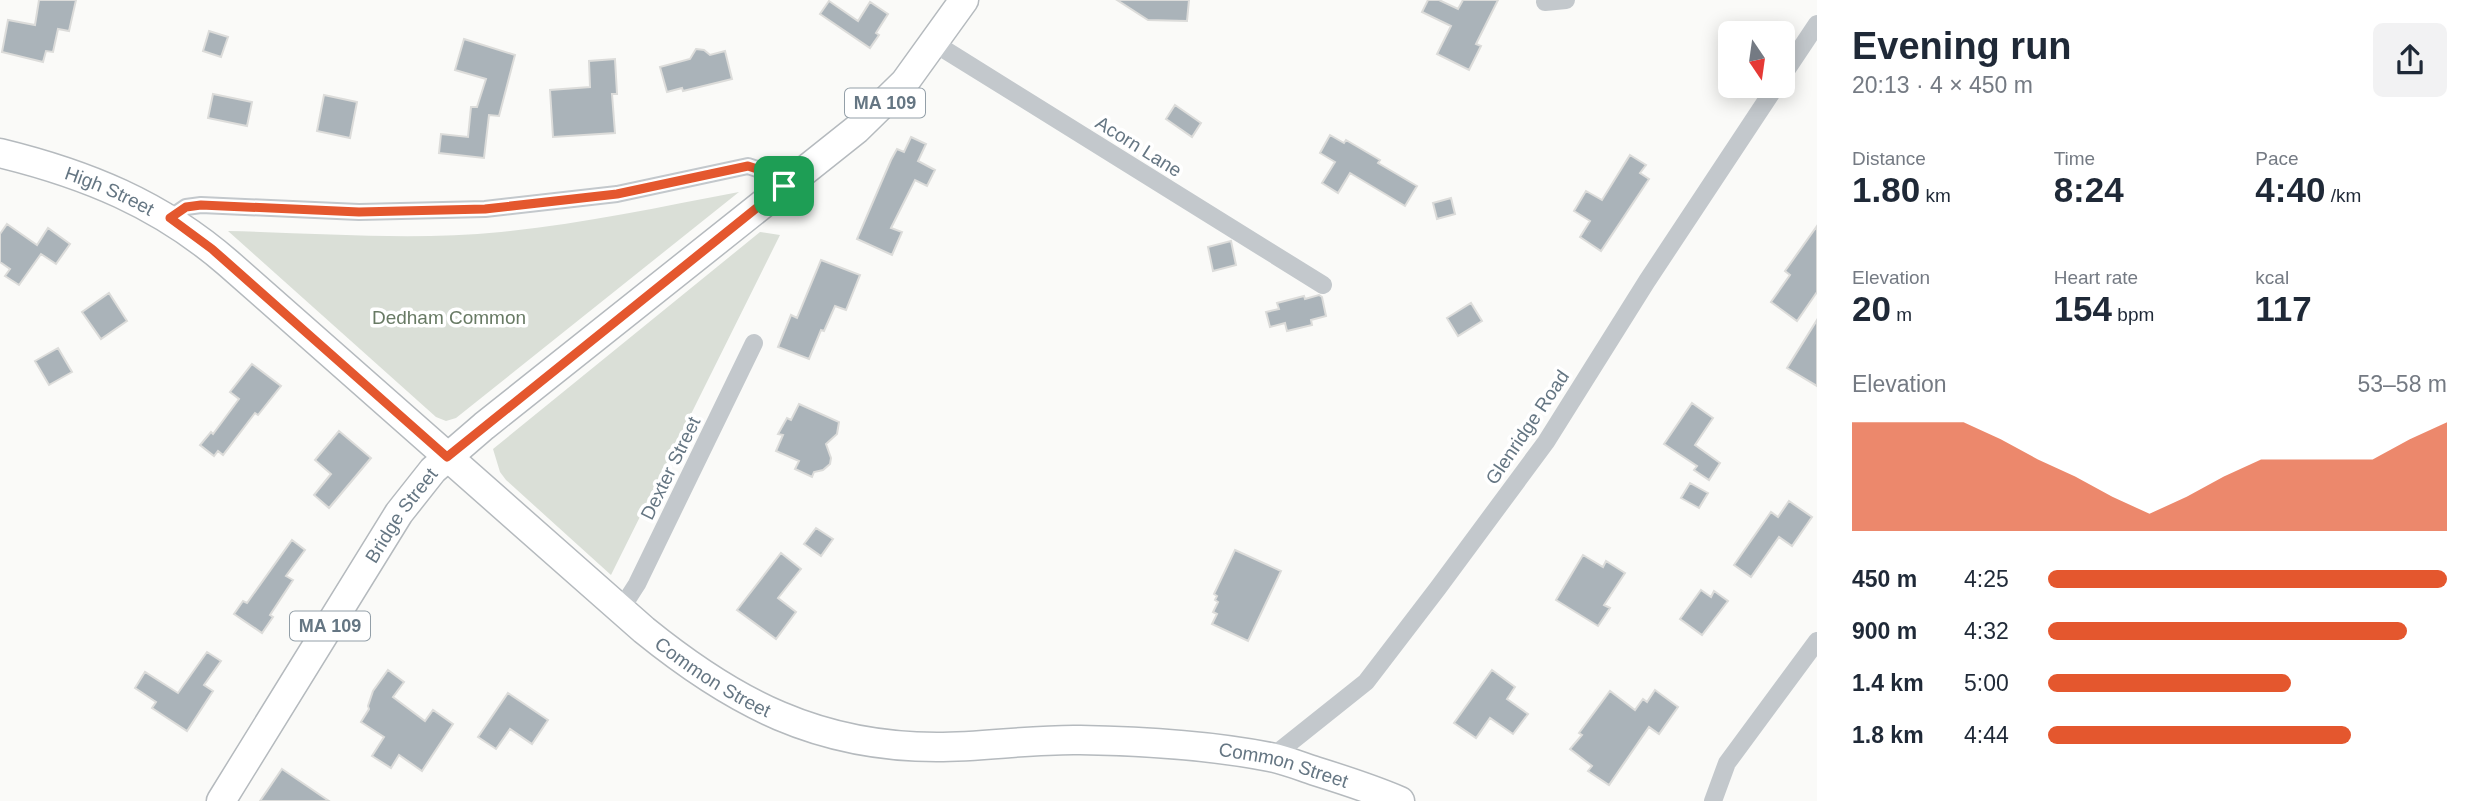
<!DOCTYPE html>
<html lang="en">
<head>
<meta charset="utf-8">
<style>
  body { margin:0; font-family:Helvetica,sans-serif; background:#f2f2f3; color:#1f2937; height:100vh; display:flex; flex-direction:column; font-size:26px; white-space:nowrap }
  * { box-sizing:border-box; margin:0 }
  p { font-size:23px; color:#747a83 }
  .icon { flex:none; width:38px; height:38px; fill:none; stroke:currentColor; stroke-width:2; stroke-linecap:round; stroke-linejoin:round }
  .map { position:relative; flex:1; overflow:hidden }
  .sheet { display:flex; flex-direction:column; background:#fff; width:665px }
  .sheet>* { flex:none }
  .needle { width:46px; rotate:167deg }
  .fabs { position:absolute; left:1718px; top:21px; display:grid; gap:14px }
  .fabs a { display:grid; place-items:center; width:77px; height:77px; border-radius:10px; background:#fff; box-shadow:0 4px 18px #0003; font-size:35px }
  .pin { position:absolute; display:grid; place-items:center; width:60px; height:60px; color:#fff; margin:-30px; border-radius:14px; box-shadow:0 4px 10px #0006 }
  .round { display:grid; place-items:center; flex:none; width:74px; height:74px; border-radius:10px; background:#f2f2f3 }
  .summary { display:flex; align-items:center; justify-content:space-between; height:119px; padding:0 35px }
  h1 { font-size:38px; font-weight:700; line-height:52px }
  .figures { display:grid; grid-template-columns:repeat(3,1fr); gap:10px; height:119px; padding:7px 35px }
  .figures div { display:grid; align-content:center }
  .figures b { font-size:35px; font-weight:700 }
  .figures small { font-size:19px; font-weight:400 }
  .figures p { font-size:19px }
  .chart { height:196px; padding:14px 35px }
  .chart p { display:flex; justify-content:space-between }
  .chart svg { width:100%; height:126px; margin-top:7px; fill:#e4572e; opacity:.7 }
  ul { padding:0 35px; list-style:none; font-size:23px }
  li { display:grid; grid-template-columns:112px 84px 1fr; align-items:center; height:52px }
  li i { height:18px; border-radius:9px; background:#e4572e }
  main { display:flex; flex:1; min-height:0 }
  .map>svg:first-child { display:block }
  .green { fill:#dadfd7 }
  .building { fill:#aab3b9; stroke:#dcdcda; stroke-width:2 }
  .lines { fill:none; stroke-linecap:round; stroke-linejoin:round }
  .primary-casing { stroke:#b5babe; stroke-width:31 }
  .minor { stroke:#c3c8cc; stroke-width:18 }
  .primary { stroke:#fff; stroke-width:28 }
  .route-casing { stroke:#fff; stroke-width:14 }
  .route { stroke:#e4572e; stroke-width:9 }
  .labels { text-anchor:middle; stroke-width:7; stroke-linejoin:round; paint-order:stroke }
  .shield { fill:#fff; stroke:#939fa8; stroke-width:2 }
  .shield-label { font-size:18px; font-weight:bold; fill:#657683 }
  .street-label { font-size:19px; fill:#657683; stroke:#fff }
  .park-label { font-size:19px; fill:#687a64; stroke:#fff }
</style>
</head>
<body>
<main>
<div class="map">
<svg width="1817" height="801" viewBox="0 0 1817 801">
  <rect width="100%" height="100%" fill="#fafaf8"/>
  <!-- green -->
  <path class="green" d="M739,192L456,418L446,421L436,417L228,231C319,233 411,241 501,232C581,224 660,207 739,192Z
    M760,232L780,235L611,575L506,480L500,472L493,449Z"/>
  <!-- building -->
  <path class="building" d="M39,0H76L69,31L58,29L53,52L46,51L43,62L2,52L8,20L35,25Z
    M1117,0H1189L1187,21L1148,20Z
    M1428,0H1439L1458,9L1463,0H1498L1476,44L1481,46L1469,70L1437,54L1451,26L1422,12Z
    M829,1L858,21L870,2L888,14L876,33L879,35L870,48L820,14Z
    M209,31L228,37L221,57L203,51Z
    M464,39L515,55L499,116L489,115L484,158L439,153L441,134L468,137L471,107H477L486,79L455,70Z
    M696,49L704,50L710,55L725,51L732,79L683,91L682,88L667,92L660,67L690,59Z
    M615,59L617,94H612L615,133L553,137L550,90L590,87L589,61Z
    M213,94L252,102L247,126L208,118Z
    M324,95L357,102L350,138L317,131Z
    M1175,105L1201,123L1192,137L1166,119Z
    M1330,135L1344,143L1346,140L1380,160L1378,163L1417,186L1405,206L1350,173L1338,193L1322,183L1335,162L1320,153Z
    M911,137L926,144L918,161L935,170L927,186L915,180L891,228L902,232L892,255L857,239L891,160L897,149L904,152Z
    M1630,155L1646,165L1640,173L1649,179L1601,251L1580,237L1590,221L1574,211L1586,191L1602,200Z
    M1451,198L1455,214L1437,219L1433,203Z
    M7,224L37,245L48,228L70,244L56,264L41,254L19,285L5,276L10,269L0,262V234Z
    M1817,226V292L1797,321L1771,302L1790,275L1785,271Z
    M1231,241L1236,265L1213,271L1208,247Z
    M821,260L860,275L846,310L835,306L824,331L821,330L809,359L778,347L791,315L797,318Z
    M109,293L127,321L101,339L82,312Z
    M1319,295L1322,297L1326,316L1311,320L1312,325L1287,331L1285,323L1270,327L1266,312L1279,309L1277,303L1304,296L1305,299Z
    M1471,303L1482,321L1458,336L1447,318Z
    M1817,320V386L1787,368Z
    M58,348L72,372L49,385L35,361Z
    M252,364L281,386L258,415L255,413L223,455L218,451L214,456L200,445L211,432L213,434L239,399L230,392Z
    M1692,403L1713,418L1695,445L1720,463L1709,480L1694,470L1697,466L1664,444Z
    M799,404L839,422L837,434L826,444L831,458L830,464L823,470L814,472L812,477L795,469L799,461L776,451L783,435L778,434L787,418L791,420Z
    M339,431L371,458L329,508L314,495L331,474L315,460Z
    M1690,483L1708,493L1699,508L1681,498Z
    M1789,501L1812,517L1792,546L1779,537L1751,577L1734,565L1771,512L1778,517Z
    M816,528L833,539L821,556L804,544Z
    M292,540L305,550L286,576L293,580L270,615L273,617L262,633L234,614L243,601L247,603Z
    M1235,550L1281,571L1248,641L1212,624L1217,614L1213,612L1218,602L1215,600L1217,596L1214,594Z
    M781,553L801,569L778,598L796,612L776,639L737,610Z
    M1583,555L1603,567L1606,561L1625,573L1604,605L1610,608L1598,626L1556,600Z
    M1701,590L1711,597L1714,591L1728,601L1702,635L1680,619Z
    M207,652L221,661L204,685L213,691L187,731L152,708L156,702L135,688L145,672L178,693Z
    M388,670L404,682L393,697L425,721L433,710L453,724L422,771L399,755L391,768L372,756L384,737L361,722L369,709L368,706L373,691Z
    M1492,670L1515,687L1507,699L1528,714L1513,734L1490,718L1476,738L1454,723Z
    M1655,690L1678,707L1659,734L1649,727L1609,785L1588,771L1592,766L1570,749L1582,735L1579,733L1610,691L1635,710L1643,699L1647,702Z
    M508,693L548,720L532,744L510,729L496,749L478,737Z
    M282,769L329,801H260Z"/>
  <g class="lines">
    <!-- primary casing -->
    <g class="primary-casing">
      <g id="primary">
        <path id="s1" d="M0,153C86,174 160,204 228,263L644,630C734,703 818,747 937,747C985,747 1032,739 1080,740C1143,741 1208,745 1270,757C1285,760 1300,766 1315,771C1344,780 1372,789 1400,801"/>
        <path id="s2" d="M221,801L399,513L433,470L484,426L857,129L905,82L964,0"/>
      </g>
    </g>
    <!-- minor -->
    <path class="minor" d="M1545,2L1566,0
      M934,43L1323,285
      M1783,75L1817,24
      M170,218L186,207L201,205L359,212L485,209L617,194L748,166L772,174L784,186
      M621,609L637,584L754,343
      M1272,757L1366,682L1438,588L1546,442L1647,281L1776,86
      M1713,801L1727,763L1817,641"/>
    <!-- primary -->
    <use href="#primary" class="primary"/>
  </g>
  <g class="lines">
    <!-- route casing -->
    <g class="route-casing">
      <path id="route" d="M748,166L772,174L784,186L447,457L212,249L170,218L186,207L201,205L359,212L485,209L617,194Z"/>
    </g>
    <!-- route -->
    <use href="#route" class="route"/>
  </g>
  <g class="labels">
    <!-- shield labels -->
    <g class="shield">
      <rect x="845" y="88.5" width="80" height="29" rx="5"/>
      <rect x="290" y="611.5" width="80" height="29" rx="5"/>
    </g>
    <g class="shield-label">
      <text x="885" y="109">MA 109</text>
      <text x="330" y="632">MA 109</text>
    </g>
    <!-- street labels -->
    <g class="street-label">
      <text transform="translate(1139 146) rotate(32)" y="7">Acorn Lane</text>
      <text dy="7" stroke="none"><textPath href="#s1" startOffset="116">High Street</textPath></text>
      <text transform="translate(1527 427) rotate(-56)" y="7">Glenridge Road</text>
      <text transform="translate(670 468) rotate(-64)" y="7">Dexter Street</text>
      <text dy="7" stroke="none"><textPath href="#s2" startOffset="338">Bridge Street</textPath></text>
      <text dy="7" stroke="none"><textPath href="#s1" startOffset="894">Common Street</textPath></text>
      <text dy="7" stroke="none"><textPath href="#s1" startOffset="1482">Common Street</textPath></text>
    </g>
    <!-- park labels -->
    <g class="park-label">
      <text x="449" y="324">Dedham Common</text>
    </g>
  </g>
</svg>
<div class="fabs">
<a><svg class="needle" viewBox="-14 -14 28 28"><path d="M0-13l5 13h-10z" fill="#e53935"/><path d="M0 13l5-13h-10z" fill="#747a83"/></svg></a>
</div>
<div class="pin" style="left:784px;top:186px;background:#1e9e55"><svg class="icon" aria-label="arrive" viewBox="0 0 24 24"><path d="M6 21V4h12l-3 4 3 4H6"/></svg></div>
</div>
<section class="sheet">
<div class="summary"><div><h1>Evening run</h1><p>20:13 · 4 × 450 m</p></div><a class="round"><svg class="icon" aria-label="share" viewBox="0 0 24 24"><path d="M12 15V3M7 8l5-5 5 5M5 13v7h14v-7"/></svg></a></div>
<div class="figures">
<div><p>Distance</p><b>1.80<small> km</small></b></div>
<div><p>Time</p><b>8:24</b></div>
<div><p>Pace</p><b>4:40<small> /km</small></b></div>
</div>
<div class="figures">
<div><p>Elevation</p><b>20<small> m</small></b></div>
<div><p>Heart rate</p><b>154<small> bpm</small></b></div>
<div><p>kcal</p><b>117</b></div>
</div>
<div class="chart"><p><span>Elevation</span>53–58 m</p>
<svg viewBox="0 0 160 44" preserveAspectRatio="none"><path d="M0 44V6L10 6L20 6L30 6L40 12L50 19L60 25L70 32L80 38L90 32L100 25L110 19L120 19L130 19L140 19L150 12L160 6V44z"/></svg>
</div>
<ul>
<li><b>450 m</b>4:25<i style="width:100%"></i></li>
<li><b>900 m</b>4:32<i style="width:90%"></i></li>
<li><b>1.4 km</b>5:00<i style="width:61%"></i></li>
<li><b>1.8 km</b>4:44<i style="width:76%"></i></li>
</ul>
</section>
</main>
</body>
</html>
